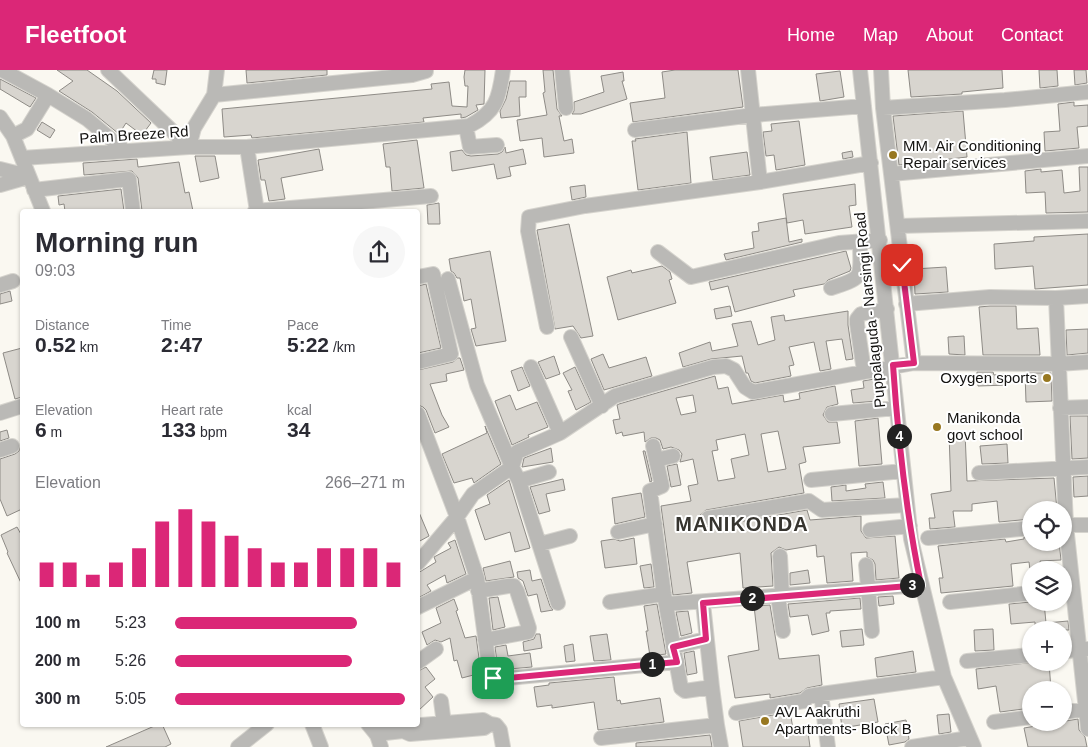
<!DOCTYPE html>
<html lang="en">
<head>
<meta charset="utf-8">
<style>
  body { margin:0; font-family:Arial,sans-serif; background:#f7f7f7; color:#2b2b33; height:100vh; display:flex; flex-direction:column; font-size:19px; white-space:nowrap }
  * { box-sizing:border-box; margin:0 }
  p { font-size:16px; color:#7c7c81 }
  .icon { flex:none; width:28px; height:28px; fill:none; stroke:currentColor; stroke-width:2; stroke-linecap:round; stroke-linejoin:round }
  .map { position:relative; flex:1; overflow:hidden }
  .side { position:absolute; left:20px; top:139px; width:400px; height:518px; display:flex; flex-direction:column; background:#fff; border-radius:5px; box-shadow:0 1px 4px #0004 }
  .side>* { flex:none }
  .controls { position:absolute; left:1022px; top:431px; display:grid; gap:10px }
  .controls a { display:grid; place-items:center; width:50px; height:50px; border-radius:50%; background:#fff; box-shadow:0 1px 4px #0004; font-size:25px }
  .pin { position:absolute; display:grid; place-items:center; width:42px; height:42px; color:#fff; margin:-21px; border-radius:10px; box-shadow:0 2px 8px #0006 }
  .km { position:absolute; width:25px; height:25px; margin:-12px; border-radius:50%; background:#222; color:#fff; font-size:14px; line-height:25px; text-align:center }
  .round { display:grid; place-items:center; flex:none; width:52px; height:52px; border-radius:26px; background:#f7f7f7 }
  .summary { display:flex; align-items:center; justify-content:space-between; height:85px; padding:0 15px }
  h1 { font-size:28px; font-weight:700; line-height:38px }
  .stats { display:grid; grid-template-columns:repeat(3,1fr); gap:8px; height:85px; padding:5px 15px }
  .stats div { display:grid; align-content:center }
  .stats b { font-size:21px; font-weight:700 }
  .stats small { font-size:14px; font-weight:400 }
  .stats p { font-size:14px }
  .chart { height:140px; padding:10px 15px }
  .chart p { display:flex; justify-content:space-between }
  .chart svg { width:100%; height:90px; margin-top:5px; stroke:#db2777; stroke-width:6 }
  ul { padding:0 15px; list-style:none; font-size:16px }
  li { display:grid; grid-template-columns:80px 60px 1fr; align-items:center; height:38px }
  li i { height:12px; border-radius:6px; background:#db2777 }
  header { display:flex; align-items:center; gap:30px; box-sizing:border-box; height:70px; padding:0 25px; background:#db2777; color:#fff }
  header strong { font-size:24px }
  nav { display:flex; gap:28px; margin-inline-start:auto; font-size:18px }
  .map>svg:first-child { display:block }
  .building { fill:#d8d5cf; stroke:#8e8b86; fill-rule:evenodd }
  .lines { fill:none; stroke-linecap:round; stroke-linejoin:round }
  .minor-casing { stroke:#d5d3cd; stroke-width:16 }
  .minor { stroke:#bab9b6; stroke-width:14 }
  .route-casing { stroke:#fff; stroke-width:10 }
  .route { stroke:#db2777; stroke-width:6 }
  .poi-dot { fill:#987821; stroke:#fff; stroke-width:2 }
  .labels { text-anchor:middle; stroke-width:4; stroke-linejoin:round; paint-order:stroke }
  .street-label { font-size:15px; fill:#141311; stroke:#fff }
  .poi-label { font-size:15px; fill:#141311; stroke:#fff; text-anchor:start }
  .district-label { font-size:20px; font-weight:bold; letter-spacing:1px; fill:#36342f; stroke:#fff }
</style>
</head>
<body>
<header>
<strong>Fleetfoot</strong>
<nav><a>Home</a><a>Map</a><a>About</a><a>Contact</a></nav>
</header>
<div class="map">
<svg width="1088" height="677" viewBox="0 0 1088 677">
  <rect width="100%" height="100%" fill="#faf8f1"/>
  <!-- building -->
  <path class="building" d="M57,0H87L117,21L151,53L142,65L126,53L119,64L92,42L59,21L73,11Z
    M154,0H167L165,15L156,13V9H152Z
    M246,0H327V5L247,13Z
    M465,0H485L484,34L476,35L478,40L466,47L461,48V44L423,48L424,52L252,68L251,65L224,67L222,39L432,19L431,14L449,12L452,36L467,37L468,16H465L464,7Z
    M543,0H553L557,39L562,46H559L564,71L572,69L574,83L544,87L542,68L520,71L517,50L547,45L543,23L545,22Z
    M675,0H738L743,37L633,52L630,33L665,28L662,2Z
    M908,0H1002L1003,18L962,22V24L911,27Z
    M1039,0H1057L1058,16L1040,18Z
    M1074,0H1086L1087,13L1075,15Z
    M840,1L844,27L820,31L816,4Z
    M623,2L624,11H622L627,29L581,44H572L574,41V32L604,22L601,6Z
    M0,9L36,28L30,37L0,19Z
    M510,11H526V27H519L520,46L501,48L500,41L506,29Z
    M1074,32V36L1088,35V56L1077,57L1079,78L1045,81L1044,62L1060,61L1058,34Z
    M963,41L967,87L899,95L893,46Z
    M799,51L805,95L776,100L774,85L766,86L763,62L772,61L771,54Z
    M42,52L55,60L50,68L37,60Z
    M687,62L691,113L638,120L632,71H636L635,69Z
    M417,70L424,118L392,121L390,97H386L383,74Z
    M505,77L506,83L523,79L526,94L509,97L511,106L497,109L494,94L452,101L450,82L462,80L466,85L471,86L498,84L502,82Z
    M319,79L323,100L281,108L285,129L269,131L265,110H261L258,90Z
    M852,81L853,87L843,89L842,83Z
    M747,82L750,105L713,110L710,87Z
    M195,86H215L219,108L200,112Z
    M137,89L138,97L179,92L185,123L189,122L193,141H142L138,108L132,101L84,105L83,93Z
    M1079,97H1088V142L1046,143L1045,122L1026,123L1025,101L1041,99V102L1062,100L1064,123L1080,121Z
    M855,114L856,135L849,136L852,157L805,164L803,150L787,153L783,124Z
    M585,115L586,127L572,130L570,117Z
    M121,119L124,141H65L64,134L59,135L58,126Z
    M439,133L440,154H428L427,135Z
    M786,148L789,172L802,169V172L726,190L724,184L754,178L752,162L759,161L758,153Z
    M569,154L593,266L581,268L573,256L555,259L537,160Z
    M1088,164V215L1035,219L1033,196L995,199L994,174L1034,171V167Z
    M490,181L506,271L476,276L471,259L476,258L471,229L464,231L460,208H457L454,203L451,201L449,189Z
    M846,181L851,198L850,201L828,210L824,214L793,220L795,226L735,242L728,216L711,220L709,212Z
    M662,196L670,202L672,209L669,210L676,233L618,250L607,207L631,200L632,203Z
    M946,197L948,222L915,224L914,199Z
    M426,214L441,278L418,283V216Z
    M10,221L12,231L0,234V224Z
    M730,236L732,246L716,249L714,239Z
    M990,236H1016L1017,259L1038,258L1040,285H983L979,237Z
    M848,241V255L853,289L846,290L842,269L826,271L831,299L820,301L814,272L789,277L794,295L789,296L791,306L755,313L751,311L748,303H746L742,286L711,289L683,297L679,283L710,272L712,281L738,276L732,254L751,251L758,275L775,270L771,247L784,245L785,251Z
    M1088,259V283L1067,285L1066,260Z
    M964,266L965,285L949,284L948,267Z
    M22,278V327L15,329L3,283Z
    M603,284L609,298L646,287L652,306L604,320L591,289Z
    M554,286L560,304L546,309L538,292Z
    M458,288H460L464,300L446,304L447,311L430,314L442,345L449,357L435,363L426,340L423,337L418,335V300L453,292Z
    M522,297L530,316L518,321L511,301Z
    M575,297L591,332L576,340L568,321L572,320L563,303Z
    M977,302H993L994,305L1007,304L1008,315L978,316Z
    M1025,303H1051L1052,331L1026,332Z
    M715,306L718,319L728,317L732,334L783,325L784,332L800,329L799,323L835,316L838,334L827,337L823,345L828,352H837L840,373L803,377L806,392L799,394L804,423L706,440L700,445L702,454L709,457L807,440L810,450L861,446V461L866,468L895,466L899,508L876,510L875,494L873,490L867,487V482L851,483L853,511L827,513L824,486L817,487L816,475L786,480L779,477L771,483L773,516L743,518L740,483L687,492L692,523L673,525L661,436L691,431L688,416L698,414L693,389L680,392L682,384L679,380L671,377L663,379L660,370L656,368H651L645,372L644,362L623,366L622,362L616,364L613,350L620,349L617,335L619,334ZM693,325L696,342L681,345L676,328ZM778,361L786,399L768,402L761,364ZM745,364L749,385L731,389L735,408L718,411L712,381L718,380L716,370Z
    M880,308L881,315L875,316L877,331L853,333L851,320L864,318L863,311Z
    M510,325L516,340L537,332L548,357L528,365L529,367L512,375L495,331Z
    M1070,346H1088V388L1072,389Z
    M878,348L882,394L859,396L855,351Z
    M485,356L501,394L474,413L472,408L454,413L442,384L487,363Z
    M7,360L9,368L0,371V362Z
    M965,362L967,411L1054,408L1057,440H1031V449L999,452L997,431L972,434V441H953L955,457L930,459L929,448H935L931,424L951,421L949,363Z
    M22,374V439L7,446L0,429V389L15,384L19,381L20,375Z
    M1007,374L1008,393L982,394L980,376Z
    M551,378L553,392L522,397L524,388Z
    M643,381H645L652,411L650,412Z
    M677,394L681,415L671,417L667,396Z
    M1088,406V426L1074,427L1073,407Z
    M563,409L565,420L546,424L550,441L539,444L530,417Z
    M509,410L530,478L515,482L510,462L485,470L475,440L490,434L487,425Z
    M883,412L885,428L832,431L831,417L846,415V421L866,418L865,414Z
    M641,423L645,447L615,454L612,428Z
    M418,440L429,466L418,472Z
    M17,457L22,466V515L7,483L8,482L1,465Z
    M1024,467H1031V472H1059L1061,490L1040,491L1041,500H1030L1029,492L1011,494L1013,516L941,523L939,508H943L938,476L1005,469L1006,472L1024,469Z
    M634,468L637,494L605,498L601,471L614,469L620,471Z
    M455,470L466,504L447,513L445,505L427,515L431,521L418,528V503L436,492L434,487L451,478L448,473Z
    M510,491L514,507L486,511L483,498Z
    M651,494L654,517L644,518L640,496Z
    M530,500L532,511L541,509L550,536L553,540L541,542L537,524L528,526L523,511L518,508L517,502Z
    M808,500L810,513L790,515V503Z
    M893,526L894,534L879,536L878,527Z
    M498,527L505,557L493,560L489,528Z
    M860,528L861,539L830,541V543H826L829,561L812,565L808,545L790,547L788,534Z
    M454,529L458,540L456,541L465,568L476,566L481,603L462,608L457,590L454,591L450,568L441,572L435,570L427,575L422,562L441,553L436,538Z
    M1031,532H1044L1046,553L1068,551L1069,560H1035V552L1011,554L1009,534Z
    M657,534L666,584L650,586L646,561H648L644,536Z
    M770,535L779,589L819,585L822,615L807,618L800,623L770,628V624L735,628L728,586L759,580L754,536Z
    M688,541L692,563L681,566L676,542Z
    M862,559L864,575L842,577L840,561Z
    M993,559L994,580L975,581L974,560Z
    M536,564H540L542,578L524,581L523,572L534,569Z
    M607,564L611,590L594,591L590,566Z
    M573,574L575,591L566,592L564,576Z
    M506,575L508,586L530,583L532,597L498,600L495,577Z
    M694,581L697,603L687,605L684,583Z
    M913,581L916,602L877,607L875,588Z
    M1035,592H1049L1051,620H1030L1031,638L1000,642L996,616L978,619L976,599Z
    M426,597L435,609L425,617L433,627L418,641V601Z
    M614,607L617,631L620,630L621,634L660,628L664,652L598,660L594,632L552,638V635L537,637L534,617L549,615V613Z
    M874,629L878,652L842,658L839,634Z
    M790,642L794,664L808,662L810,677H743L739,651Z
    M949,644L951,662L939,664L937,645Z
    M1078,649L1079,660L1085,667L1087,677H1028L1024,658Z
    M906,650L909,669L905,672L889,675L885,654Z
    M159,654H162L171,674L165,677H106Z
    M710,665L712,677H636V673Z"/>
  <g class="lines">
    <!-- minor casing -->
    <g class="minor-casing">
      <path id="minor" d="M2,0L48,25
        M108,0L189,77L194,58L214,25L217,0
        M562,0L566,38
        M748,0L760,112
        M860,0L911,469L944,607L974,677
        M881,0L883,38L914,293
        M214,25L412,5L426,1V0
        M883,38L1005,30L1088,22
        M0,47L13,66L43,141
        M466,57L470,77L497,75
        M635,60L753,45L864,36
        M13,66L27,59L48,25L87,49L125,81
        M247,77L257,141
        M22,88L189,77H247L469,56C496,42 499,29 503,0
        M0,99L28,106
        M891,104L1088,86
        M0,115L28,107
        M34,120L129,109L133,141
        M255,141L431,126
        M898,156L1088,151
        M658,182L691,207L839,173L880,170
        M418,207L433,204L451,284L418,292
        M448,209L477,315L512,397L519,411L558,533
        M0,215L13,211
        M831,218C866,207 860,207 860,172
        M1056,228L1066,455L1088,659
        M906,234L990,227L1056,228L1088,226
        M547,257L528,161L529,147L585,136L760,112L871,93
        M571,267L602,336
        M531,297L560,363
        M864,301L857,254V249L861,244L887,239
        M1060,338L1088,337
        M0,343L22,336
        M418,344L457,447L477,508L490,604L493,608L498,609L677,592
        M832,344L896,338
        M653,376L662,416L650,421L664,524L681,618L685,621L712,617L717,655
        M0,380L12,376
        M656,390L673,386
        M979,403L1088,397
        M811,410L903,401
        M519,411L549,402
        M708,448L809,431L822,440L907,435
        M1064,455H1088
        M870,460L910,456
        M618,462L655,454
        M928,468L1031,458
        M540,474L570,466
        M780,486L782,526
        M418,493L457,447L473,424L512,397L517,382L560,363L615,326L713,297L726,296L734,300L745,317L753,322L914,293L1058,294L1088,292
        M866,495L872,561
        M478,521L508,516H514L517,521L529,558L528,562L485,570
        M778,526L783,561
        M610,532L664,524
        M950,532L1031,523
        M703,533L712,617
        M666,534L921,515
        M418,537L477,508
        M673,577L706,569
        M1064,581L1087,579
        M967,591L1031,585
        M418,592L436,579
        M821,624L828,677
        M441,631L445,661
        M1064,642L1088,639
        M736,643L804,631L809,626L821,624L944,607
        M483,650L490,654L484,658L410,664L403,661L409,656Z
        M994,652L1031,647
        M312,654L321,677
        M368,654L377,665L381,677
        M490,654L496,655L500,660L503,677
        M376,664L403,661
        M601,668L717,655L721,677
        M238,677L267,654
        M912,677L969,668"/>
    </g>
    <!-- minor -->
    <use href="#minor" class="minor"/>
  </g>
  <g class="lines">
    <!-- route casing -->
    <g class="route-casing">
      <path id="route" d="M493,608L498,609L677,592L673,577L706,569L703,533L921,515C906,443 898,369 893,295L914,293L902,195"/>
    </g>
    <!-- route -->
    <use href="#route" class="route"/>
  </g>
  <!-- markers -->
  <g class="poi-dot">
    <circle cx="893" cy="85" r="5"/>
    <circle cx="1047" cy="308" r="5"/>
    <circle cx="937" cy="357" r="5"/>
    <circle cx="765" cy="651" r="5"/>
  </g>
  <g class="labels">
    <!-- street labels -->
    <g class="street-label">
      <text transform="translate(134 65) rotate(-4)" y="5">Palm Breeze Rd</text>
      <text transform="translate(870 240) rotate(-96)" y="5">Puppalaguda - Narsingi Road</text>
    </g>
    <!-- poi labels -->
    <g class="poi-label">
      <text x="903" y="81">MM. Air Conditioning<tspan x="903" dy="17">Repair services</tspan></text>
      <text x="1037" y="313" text-anchor="end">Oxygen sports</text>
      <text x="947" y="353">Manikonda<tspan x="947" dy="17">govt school</tspan></text>
      <text x="775" y="647">AVL Aakruthi<tspan x="775" dy="17">Apartments- Block B</tspan></text>
    </g>
    <!-- district labels -->
    <g class="district-label">
      <text x="742" y="461">MANIKONDA</text>
    </g>
  </g>
</svg>
<div class="controls">
<a><svg class="icon" aria-label="locate" viewBox="0 0 24 24"><circle cx="12" cy="12" r="6"/><path d="M12 2v4M12 18v4M2 12h4M18 12h4"/></svg></a>
<a><svg class="icon" aria-label="layers" viewBox="0 0 24 24"><path d="M12 4l9 5-9 5-9-5zM3 14l9 5 9-5"/></svg></a>
<a>+</a>
<a>−</a>
</div>
<div class="pin" style="left:493px;top:608px;background:#1e9e55"><svg class="icon" aria-label="arrive" viewBox="0 0 24 24"><path d="M6 21V4h12l-3 4 3 4H6"/></svg></div>
<div class="pin" style="left:902px;top:195px;background:#d93025"><svg class="icon" aria-label="check" viewBox="0 0 24 24"><path d="M5 12l5 5 9-10"/></svg></div>
<b class="km" style="left:652px;top:594px">1</b>
<b class="km" style="left:752px;top:528px">2</b>
<b class="km" style="left:912px;top:515px">3</b>
<b class="km" style="left:899px;top:366px">4</b>
<section class="side">
<div class="summary"><div><h1>Morning run</h1><p>09:03</p></div><a class="round"><svg class="icon" aria-label="share" viewBox="0 0 24 24"><path d="M12 15V3M7 8l5-5 5 5M5 13v7h14v-7"/></svg></a></div>
<div class="stats">
<div><p>Distance</p><b>0.52<small> km</small></b></div>
<div><p>Time</p><b>2:47</b></div>
<div><p>Pace</p><b>5:22<small> /km</small></b></div>
</div>
<div class="stats">
<div><p>Elevation</p><b>6<small> m</small></b></div>
<div><p>Heart rate</p><b>133<small> bpm</small></b></div>
<div><p>kcal</p><b>34</b></div>
</div>
<div class="chart"><p><span>Elevation</span>266–271 m</p>
<svg viewBox="0 0 160 44" preserveAspectRatio="none"><path d="M5 44V32M15 44V32M25 44V38M35 44V32M45 44V25M55 44V12M65 44V6M75 44V12M85 44V19M95 44V25M105 44V32M115 44V32M125 44V25M135 44V25M145 44V25M155 44V32"/></svg>
</div>
<ul>
<li><b>100 m</b>5:23<i style="width:79%"></i></li>
<li><b>200 m</b>5:26<i style="width:77%"></i></li>
<li><b>300 m</b>5:05<i style="width:100%"></i></li>
</ul>
</section>
</div>
</body>
</html>
